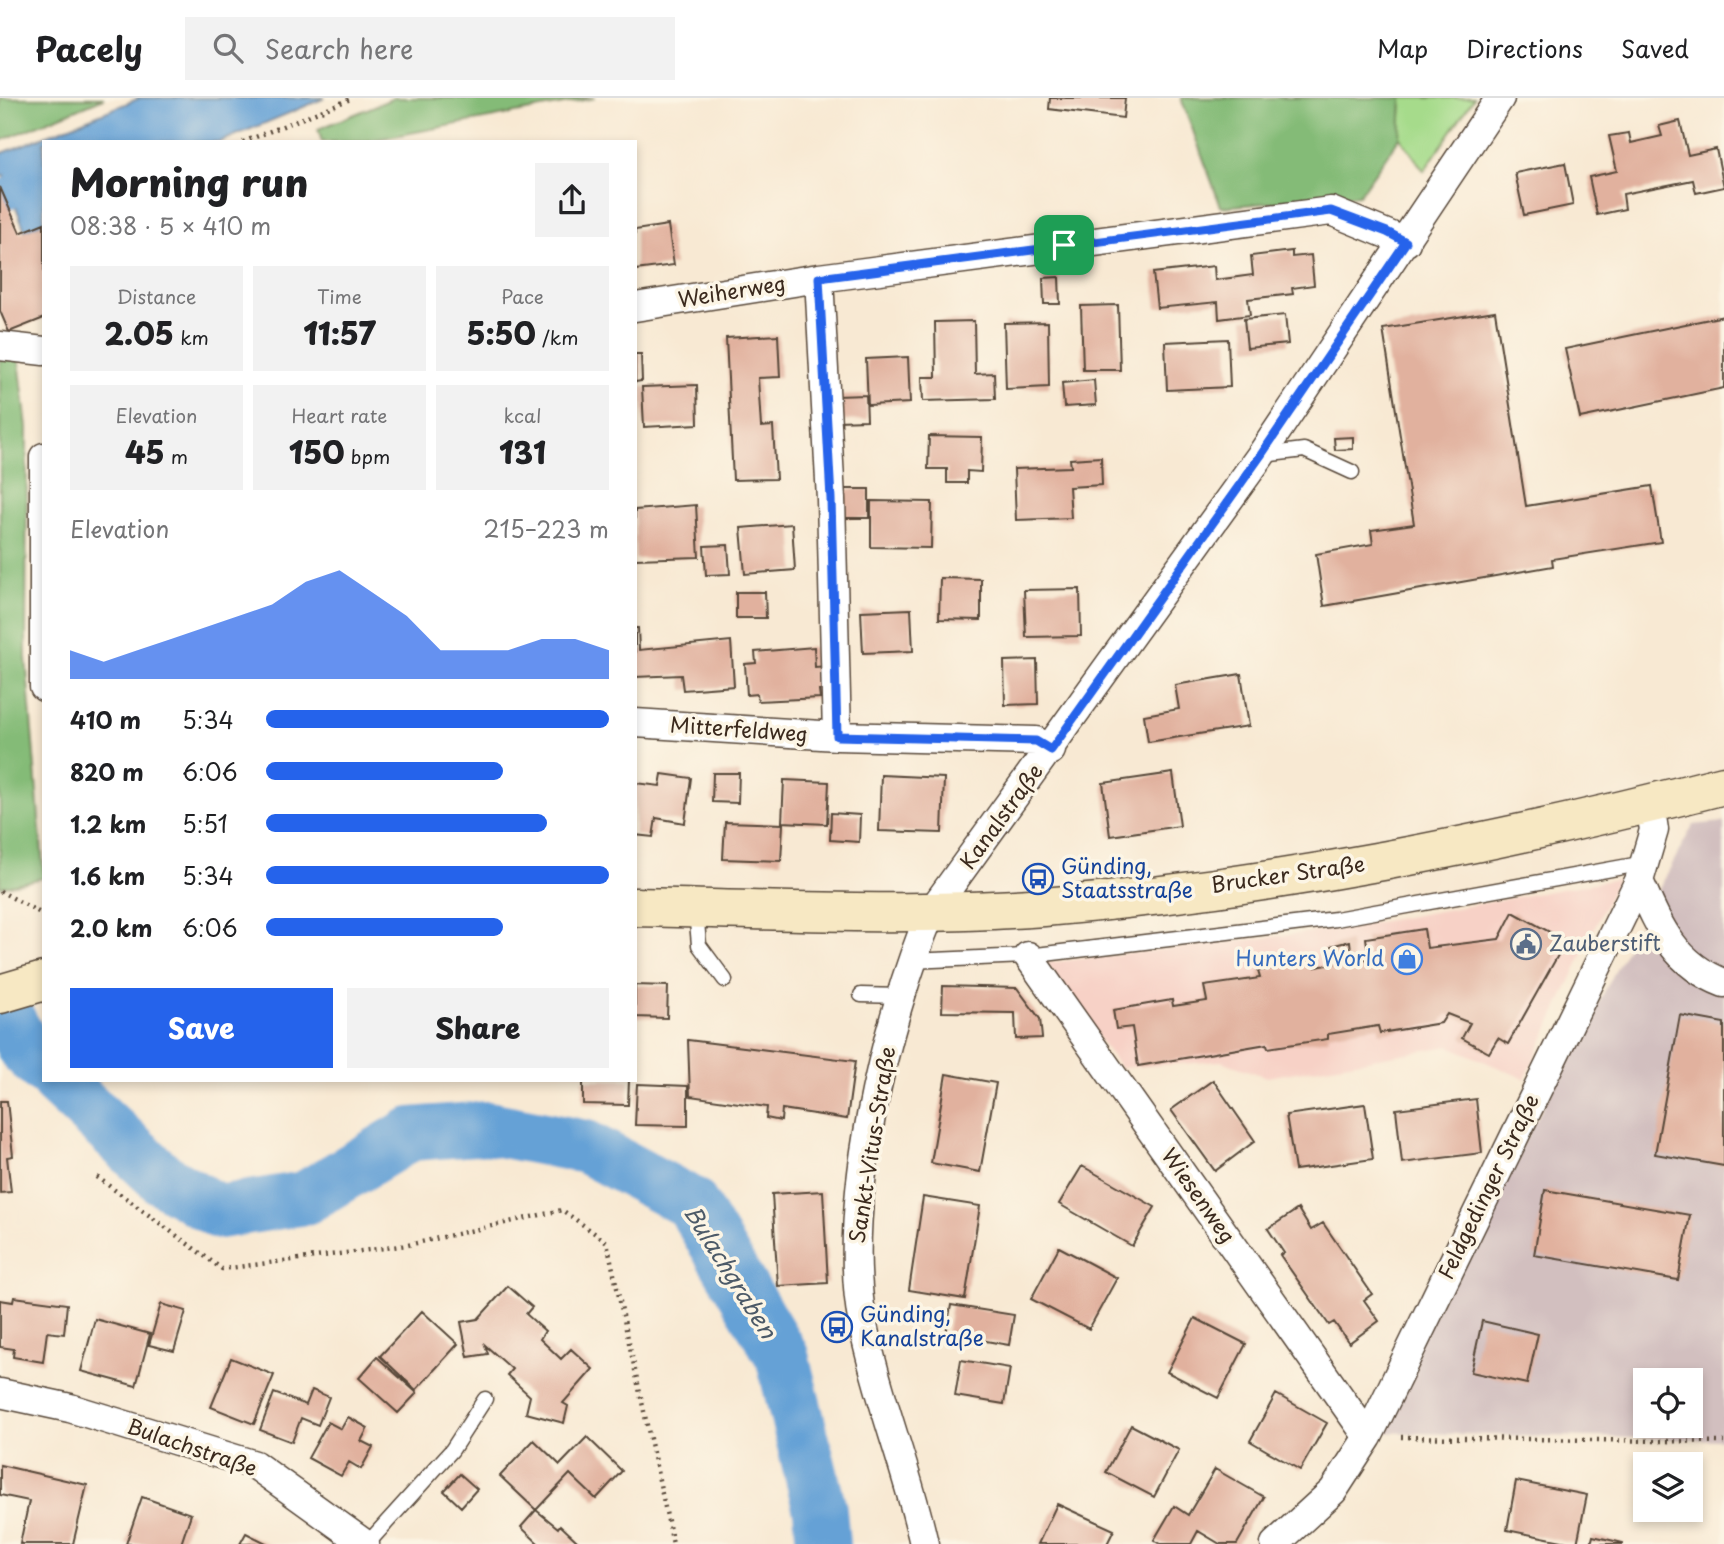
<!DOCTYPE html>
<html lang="en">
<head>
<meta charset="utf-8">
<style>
  body { margin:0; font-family:"Playpen Sans",sans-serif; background:#f2f2f2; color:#202124; height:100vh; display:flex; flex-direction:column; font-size:26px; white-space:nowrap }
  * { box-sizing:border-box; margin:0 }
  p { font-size:23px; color:#757577 }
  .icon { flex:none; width:38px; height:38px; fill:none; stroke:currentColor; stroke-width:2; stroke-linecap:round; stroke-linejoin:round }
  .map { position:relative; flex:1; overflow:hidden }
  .panel { position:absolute; left:42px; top:42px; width:595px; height:942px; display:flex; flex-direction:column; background:#fff; border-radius:0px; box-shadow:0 4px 10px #0003 }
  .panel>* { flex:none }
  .tools { position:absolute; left:1633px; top:1270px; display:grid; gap:14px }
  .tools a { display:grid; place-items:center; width:70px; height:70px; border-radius:0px; background:#fff; box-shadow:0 4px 10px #0003; font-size:35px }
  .pin { position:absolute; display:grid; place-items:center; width:60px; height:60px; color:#fff; margin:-30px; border-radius:14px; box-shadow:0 4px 10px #0006 }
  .round { display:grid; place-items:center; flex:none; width:74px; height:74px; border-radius:0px; background:#f2f2f2 }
  .summary { display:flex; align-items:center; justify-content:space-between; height:119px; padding:0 28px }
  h1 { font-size:38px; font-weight:800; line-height:52px }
  .stats { display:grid; grid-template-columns:repeat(3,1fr); gap:10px; height:119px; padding:7px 28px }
  .stats div { display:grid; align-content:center; border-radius:0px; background:#f2f2f2; text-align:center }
  .stats b { font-size:30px; font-weight:800 }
  .stats small { font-size:19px; font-weight:400 }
  .stats p { font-size:19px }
  .chart { height:196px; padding:14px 28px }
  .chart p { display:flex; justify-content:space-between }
  .chart svg { width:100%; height:126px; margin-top:7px; fill:#2563eb; opacity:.7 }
  .button { display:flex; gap:14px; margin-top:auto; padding:14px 28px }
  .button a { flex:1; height:80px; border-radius:0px; background:#2563eb; color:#fff; font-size:28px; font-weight:800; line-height:80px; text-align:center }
  .button a+a { background:#f2f2f2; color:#202124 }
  ul { padding:0 28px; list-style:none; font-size:23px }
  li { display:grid; grid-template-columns:112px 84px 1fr; align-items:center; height:52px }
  li i { height:18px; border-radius:9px; background:#2563eb }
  header { display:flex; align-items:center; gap:42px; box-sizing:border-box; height:98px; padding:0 35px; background:#fff; border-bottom:2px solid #e0e0e0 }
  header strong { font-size:33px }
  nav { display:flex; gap:38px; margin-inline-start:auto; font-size:24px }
  .search { width:490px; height:63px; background:#f2f2f2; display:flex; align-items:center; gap:18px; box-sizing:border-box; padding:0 24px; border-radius:0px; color:#757577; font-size:26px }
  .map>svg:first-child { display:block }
  .built { fill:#f7d1c6 }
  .industrial { fill:#d2bfbf; fill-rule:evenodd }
  .green { fill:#a6db8b; stroke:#708254; stroke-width:2 }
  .forest { fill:#84bb77; stroke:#60724a; stroke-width:2 }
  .water { fill:#65a1d6; stroke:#50667a; stroke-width:2 }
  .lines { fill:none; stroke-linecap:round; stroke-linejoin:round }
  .stream { stroke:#65a1d6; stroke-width:9 }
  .canal { stroke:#65a1d6; stroke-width:32 }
  .river { stroke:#65a1d6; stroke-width:54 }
  .building { fill:#e1b19e }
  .service-casing { stroke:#574739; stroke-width:17 }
  .minor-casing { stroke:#574739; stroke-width:31 }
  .secondary-casing { stroke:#574739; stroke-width:41 }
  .path { stroke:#574739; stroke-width:4.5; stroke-dasharray:2 5; stroke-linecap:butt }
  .service { stroke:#fff; stroke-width:14 }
  .minor { stroke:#fff; stroke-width:28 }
  .secondary { stroke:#f7e8c3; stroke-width:38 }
  .route-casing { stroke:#fff; stroke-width:14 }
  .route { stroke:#2563eb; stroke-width:9 }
  .labels { text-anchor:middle; stroke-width:7; stroke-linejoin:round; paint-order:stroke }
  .street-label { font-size:21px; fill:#3b2a1e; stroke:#fcf5e5 }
  .transit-label { font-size:21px; fill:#164399; stroke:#fcf5e5; text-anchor:start }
  .service-label { font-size:21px; fill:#4e5e75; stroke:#fcf5e5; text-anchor:start }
  .shop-label { font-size:21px; fill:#366cbe; stroke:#fcf5e5; text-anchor:end }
  .water-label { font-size:23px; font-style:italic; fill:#4c5a68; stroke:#fcf5e5 }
</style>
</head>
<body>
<header>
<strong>Pacely</strong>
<div class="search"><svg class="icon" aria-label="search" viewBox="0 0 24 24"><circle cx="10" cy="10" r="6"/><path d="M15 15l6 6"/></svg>Search here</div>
<nav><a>Map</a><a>Directions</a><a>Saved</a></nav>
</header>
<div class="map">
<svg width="1724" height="1446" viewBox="0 0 1724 1446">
  <rect width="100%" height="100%" fill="#fcf5e5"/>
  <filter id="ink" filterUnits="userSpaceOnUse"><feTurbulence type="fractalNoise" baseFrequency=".0143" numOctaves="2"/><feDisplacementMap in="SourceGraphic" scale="14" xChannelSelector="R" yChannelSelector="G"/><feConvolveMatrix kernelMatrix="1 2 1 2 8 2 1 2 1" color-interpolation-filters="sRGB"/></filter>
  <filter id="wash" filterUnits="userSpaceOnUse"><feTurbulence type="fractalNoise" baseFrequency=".00686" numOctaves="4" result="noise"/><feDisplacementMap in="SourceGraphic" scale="28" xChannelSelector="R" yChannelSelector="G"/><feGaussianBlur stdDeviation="1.57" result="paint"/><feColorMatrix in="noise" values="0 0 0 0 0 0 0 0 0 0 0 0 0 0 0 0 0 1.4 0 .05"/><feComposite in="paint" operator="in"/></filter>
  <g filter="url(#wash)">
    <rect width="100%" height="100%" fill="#f8e9d3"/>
    <!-- built -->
    <path class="built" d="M1617,781L1525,981L1449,948L1267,979L1221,963L1120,970L1046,865L1340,831Z"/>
    <!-- industrial -->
    <path class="industrial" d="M1724,724V1342L1370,1334L1693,727ZM1645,1283H1690V1328H1645Z"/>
    <!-- green -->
    <path class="green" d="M1402,0H1474L1424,73L1400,39Z"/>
    <!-- forest -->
    <path class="forest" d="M0,0H104L0,43Z
      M394,0H595L363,44H322L318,31Z
      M1181,0H1402L1400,39L1359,97L1221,109Z
      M0,261L19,262L27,329L26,559L44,780L0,789Z"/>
    <!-- water -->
    <path class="water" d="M140,0H325L220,44H44V125L25,133L4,77L0,78V56Z"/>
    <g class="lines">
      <!-- stream -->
      <path class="stream" d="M808,1446L820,1412"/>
      <!-- canal -->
      <path class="canal" d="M4,97L44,81"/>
      <!-- river -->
      <path class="river" d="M0,905L25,952L44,970
        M57,982L163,1081L219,1114L305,1100L411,1036L488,1030L586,1049L691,1105L782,1258L820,1412L823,1446"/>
    </g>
    <g id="blocks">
      <!-- building -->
      <path class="building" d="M1050,0H1125L1123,20L1049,11Z
        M1680,23L1688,57L1716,51L1724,89L1696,95L1693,82L1623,96L1625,111L1597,117L1589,79L1617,73L1609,38L1629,35L1631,45L1662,38L1659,28Z
        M1565,65L1573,107L1524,117L1515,75Z
        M0,89L20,135L44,125V220L9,234L0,213Z
        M668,127L674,167L635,172V132Z
        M1292,153V159L1311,157L1314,187L1292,190L1293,196L1248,201L1250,217L1219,221L1218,204L1157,210L1153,175L1214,168L1215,182L1253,177L1251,158Z
        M1059,179L1060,206H1044L1043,180Z
        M1118,207L1120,272H1083L1081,208Z
        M1495,213L1526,408L1652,388L1661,444L1552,461L1553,468L1324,508L1316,456L1373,446L1371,432L1414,426L1383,231Z
        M1285,217L1288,246L1247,250L1244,221Z
        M1724,218V290L1580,320L1565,251Z
        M974,223L975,276L994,275L995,301L923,303L922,279H936L935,224Z
        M1048,224L1049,289L1006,291L1004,225Z
        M778,237L780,279L758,280L761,329L773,328L776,381L733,382L726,240Z
        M1228,241L1230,289L1167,292L1165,244Z
        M635,256H641L642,283L635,284Z
        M908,259L910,305L868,307L866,261Z
        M1094,282L1096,307L1064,309L1062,285Z
        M697,287L698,326L644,329L642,289Z
        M866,297L867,322L837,323L836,298Z
        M929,338L982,339L981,374L967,373V385H947V371H928Z
        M1353,339V351L1335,352L1334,340Z
        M1101,359L1102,387L1069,389L1071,420L1016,422L1014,371L1071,369L1070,361Z
        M838,391H869V420H838Z
        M871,403L932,404L931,450L871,449Z
        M696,407L699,459L635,461V412Z
        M792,426L795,472L745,476L741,430Z
        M728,447L730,476L706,477L704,448Z
        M940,480L981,481V522L939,521Z
        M1080,491L1081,538L1026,539L1024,492Z
        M736,494H765L766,520H736Z
        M911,511L913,553L863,555L861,513Z
        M635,530H638L639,552L731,543L734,588L683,592L681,577L635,579Z
        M814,549L815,569L828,568L829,592H819L820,600L758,603L757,596L747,597L745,566L756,565L755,554Z
        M1037,562L1038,606L1005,607L1004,563Z
        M1241,576L1249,628L1148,644L1144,617L1179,611L1175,587Z
        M713,675H739L738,705L712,704Z
        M1173,675L1180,728L1110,738L1103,685Z
        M662,676L691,680L685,725L656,720L653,739L635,737V685L660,688Z
        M881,677L944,680L942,735L879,733Z
        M784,682L829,684L827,726L782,724Z
        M831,715L860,717L859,744L830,742Z
        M725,724L783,726L781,763L723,761Z
        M1513,814L1566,843L1508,946L1498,940L1489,955L1462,940L1470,925L1447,916L1441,925L1380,935L1378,928L1328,936V941L1268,950L1267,946L1138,968L1132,929L1116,931L1113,912L1172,902L1173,908L1207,903L1204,888L1260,880L1258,873L1316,863V869L1334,866L1331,848L1350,843L1352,863L1369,861L1366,840L1424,831L1427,850L1499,841Z
        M635,887L668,888L667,920L635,919Z
        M943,888L1017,890L1040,921L1042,940L1016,941L1015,915L942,914Z
        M1680,917L1724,925V1068L1655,1056Z
        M688,942L855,963L847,1021L782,1011L781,1023L766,1020L767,1009L690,998Z
        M946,976L996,985L980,1074L931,1065Z
        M583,982H629L628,1007L583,1006Z
        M1213,982L1255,1043L1215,1073L1171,1012Z
        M637,986L688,988V1028L635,1027Z
        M1476,1001L1482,1055L1402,1065L1396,1011Z
        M0,1003H7L13,1058L7,1059L11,1094L0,1095Z
        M1365,1006L1373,1061L1295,1072L1286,1017Z
        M1082,1068L1155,1109L1132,1148L1059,1106Z
        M1545,1092L1690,1117L1678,1182L1534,1157Z
        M823,1093L828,1185L778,1188L772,1096Z
        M923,1099L980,1108L965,1201L909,1192Z
        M1298,1111L1311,1132L1323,1125L1372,1196L1364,1202L1379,1223L1349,1245L1334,1224L1329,1227L1306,1194L1280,1157L1284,1155L1268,1131Z
        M1059,1149L1117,1180L1089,1231L1031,1201Z
        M508,1188L532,1209L526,1216L545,1233L540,1241L561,1261L571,1251L593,1271L563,1305L568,1308L564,1325L526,1315L530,1298L507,1277L512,1271L485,1247L488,1256L468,1259L461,1224L478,1221Z
        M14,1199L67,1206L64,1236L47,1234L43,1264L13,1259L14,1251L0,1249V1202L13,1204Z
        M161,1206L186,1213L174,1253L149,1247Z
        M951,1207L1014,1217L1009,1247L946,1236Z
        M422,1213L458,1246L416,1292L380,1258Z
        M1195,1220L1246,1246L1218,1300L1167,1274Z
        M95,1221L150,1236L136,1288L81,1273Z
        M1482,1223L1538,1236L1527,1286L1471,1274Z
        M377,1259L417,1295L398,1315L359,1280Z
        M231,1260L274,1277L254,1326L211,1309Z
        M961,1262L1010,1270L1004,1306L955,1298Z
        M312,1292L329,1299L318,1327L301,1320L292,1344L260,1332L274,1295L306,1307Z
        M1276,1296L1327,1325L1300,1372L1250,1343Z
        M348,1319L368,1330L361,1343L373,1349L361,1371L349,1364L341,1378L308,1360L328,1324L341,1331Z
        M1131,1327L1179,1352L1154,1399L1106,1374Z
        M587,1339L622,1373L596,1401L570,1376L536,1412L500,1378L534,1342L560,1367Z
        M0,1367L87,1387L73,1446H20L29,1403L0,1397Z
        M1215,1371L1264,1399L1237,1446H1220L1198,1433L1191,1446H1161L1154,1442L1174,1408L1188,1417Z
        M460,1376L477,1391L461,1409L444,1393Z
        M1516,1383L1587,1397L1577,1446L1507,1432Z
        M142,1399L191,1416L181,1446H126Z
        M1057,1406L1114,1432L1107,1446H1038Z
        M536,1412L558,1430L560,1427L577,1443L575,1446H539L521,1429Z
        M246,1435L268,1446H240Z
        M1593,1438L1623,1445V1446H1591Z"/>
    </g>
  </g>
  <g filter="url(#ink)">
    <use href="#blocks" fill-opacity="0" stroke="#574739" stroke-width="2"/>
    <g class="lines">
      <!-- service casing -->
      <g class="service-casing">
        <path id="service" d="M1263,357L1304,352L1352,374
          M696,812L699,847L725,882
          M910,863L1028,858L1336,821L1645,765
          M861,897L900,898
          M367,1446L452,1352L485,1301"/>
      </g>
      <!-- minor casing -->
      <g class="minor-casing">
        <path id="minor" d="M819,180L831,401L837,638
          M635,209L819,180L1331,113L1406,144
          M0,248L44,253
          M44,359V589
          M635,625L837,638L1036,643L1051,652
          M1639,783C1659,828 1674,866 1724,885
          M1028,858L1368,1339
          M0,1295L70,1310L255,1367L365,1446
          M924,1446C908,1372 878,1301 863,1227C840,1109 885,924 931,814L1261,357L1500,0
          M1275,1446L1333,1393L1368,1339L1639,783L1654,732L1650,706"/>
      </g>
      <!-- secondary casing -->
      <g class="secondary-casing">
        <path id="secondary" d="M635,809C771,812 909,819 1044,809C1274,790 1501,744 1724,687
          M0,896L44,883"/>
      </g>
      <!-- path -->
      <path class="path" d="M243,44L353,0
        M0,793L44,817
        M97,1079L222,1171L408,1147L562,1112L607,1144L673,1446
        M1401,1339L1724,1344"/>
      <!-- service -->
      <use href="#service" class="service"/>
      <!-- minor -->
      <use href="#minor" class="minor"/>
      <!-- secondary -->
      <use href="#secondary" class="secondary"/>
    </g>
  </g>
  <g class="lines" filter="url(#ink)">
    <!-- route casing -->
    <g class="route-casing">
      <path id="route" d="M1331,113L1387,134L1406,144L1261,357L1051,652L1036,643L837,638L831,401L819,180Z"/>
    </g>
    <!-- route -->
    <use href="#route" class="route"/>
  </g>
  <!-- icons -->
  <defs>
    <g id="bus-ring" transform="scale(1.575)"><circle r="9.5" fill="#fcf5e5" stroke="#1a4fb4" stroke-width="1.5"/><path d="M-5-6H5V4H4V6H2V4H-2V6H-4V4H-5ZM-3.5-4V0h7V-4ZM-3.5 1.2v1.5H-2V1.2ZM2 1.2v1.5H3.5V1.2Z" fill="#1a4fb4"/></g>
    <g id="civic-ring" transform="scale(1.575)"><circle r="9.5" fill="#fcf5e5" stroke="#5c6f8a" stroke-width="1.5"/><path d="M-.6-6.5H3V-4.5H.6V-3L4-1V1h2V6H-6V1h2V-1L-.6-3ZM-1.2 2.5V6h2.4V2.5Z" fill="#5c6f8a"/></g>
    <g id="shop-ring" transform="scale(1.575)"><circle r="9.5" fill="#fcf5e5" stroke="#3f7fe0" stroke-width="1.5"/><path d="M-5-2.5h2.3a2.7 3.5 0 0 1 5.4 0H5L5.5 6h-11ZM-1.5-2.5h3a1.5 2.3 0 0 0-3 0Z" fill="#3f7fe0"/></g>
  </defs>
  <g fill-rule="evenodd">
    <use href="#bus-ring" x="1038" y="781"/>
    <use href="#civic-ring" x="1526" y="846"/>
    <use href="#shop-ring" x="1407" y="861"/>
    <use href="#bus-ring" x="837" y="1229"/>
  </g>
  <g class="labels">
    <!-- street labels -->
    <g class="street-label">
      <text transform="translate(732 194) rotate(-9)" y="7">Weiherweg</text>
      <text transform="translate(739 632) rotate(4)" y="7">Mitterfeldweg</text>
      <text transform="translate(1002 719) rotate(-54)" y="7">Kanalstraße</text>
      <text transform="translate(1288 777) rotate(-8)" y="7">Brucker Straße</text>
      <text transform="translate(873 1047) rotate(-81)" y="7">Sankt-Vitus-Straße</text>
      <text transform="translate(1489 1089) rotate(-64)" y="7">Feldgedinger Straße</text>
      <text transform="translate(1198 1098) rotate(55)" y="7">Wiesenweg</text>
      <text transform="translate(192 1350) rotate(19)" y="7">Bulachstraße</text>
    </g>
    <!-- transit labels -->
    <g class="transit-label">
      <text x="1061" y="776">Günding,<tspan x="1061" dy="24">Staatsstraße</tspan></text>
      <text x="860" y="1224">Günding,<tspan x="860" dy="24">Kanalstraße</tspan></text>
    </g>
    <!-- service labels -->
    <g class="service-label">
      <text x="1549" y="853">Zauberstift</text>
    </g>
    <!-- shop labels -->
    <g class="shop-label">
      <text x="1384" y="868">Hunters World</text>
    </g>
    <!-- water labels -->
    <g class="water-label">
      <text transform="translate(730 1174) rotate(58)" y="8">Bulachgraben</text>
    </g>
  </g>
</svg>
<div class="tools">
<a><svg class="icon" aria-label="locate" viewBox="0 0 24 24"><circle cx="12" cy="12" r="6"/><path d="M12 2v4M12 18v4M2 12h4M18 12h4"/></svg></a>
<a><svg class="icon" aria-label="layers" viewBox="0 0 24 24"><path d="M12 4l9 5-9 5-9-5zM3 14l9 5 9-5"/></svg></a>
</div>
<div class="pin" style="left:1064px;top:147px;background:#1e9e55"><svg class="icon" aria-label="arrive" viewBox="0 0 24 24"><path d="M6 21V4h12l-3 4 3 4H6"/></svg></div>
<section class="panel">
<div class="summary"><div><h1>Morning run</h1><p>08:38 · 5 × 410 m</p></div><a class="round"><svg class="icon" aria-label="share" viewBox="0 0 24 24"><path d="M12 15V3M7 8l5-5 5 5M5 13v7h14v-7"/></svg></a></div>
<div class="stats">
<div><p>Distance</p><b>2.05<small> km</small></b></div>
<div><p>Time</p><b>11:57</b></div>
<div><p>Pace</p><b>5:50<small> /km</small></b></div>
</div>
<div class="stats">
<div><p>Elevation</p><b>45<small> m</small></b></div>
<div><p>Heart rate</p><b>150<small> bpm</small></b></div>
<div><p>kcal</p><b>131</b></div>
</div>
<div class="chart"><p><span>Elevation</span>215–223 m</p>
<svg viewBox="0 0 160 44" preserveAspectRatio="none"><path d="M0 44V34L10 38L20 34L30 30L40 26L50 22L60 18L70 10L80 6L90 14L100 22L110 34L120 34L130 34L140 30L150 30L160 34V44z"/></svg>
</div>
<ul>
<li><b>410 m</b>5:34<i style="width:100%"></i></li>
<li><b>820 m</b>6:06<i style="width:69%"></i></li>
<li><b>1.2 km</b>5:51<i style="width:82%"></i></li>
<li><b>1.6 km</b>5:34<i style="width:100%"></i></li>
<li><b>2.0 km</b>6:06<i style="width:69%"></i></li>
</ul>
<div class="button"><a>Save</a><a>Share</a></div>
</section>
</div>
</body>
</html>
